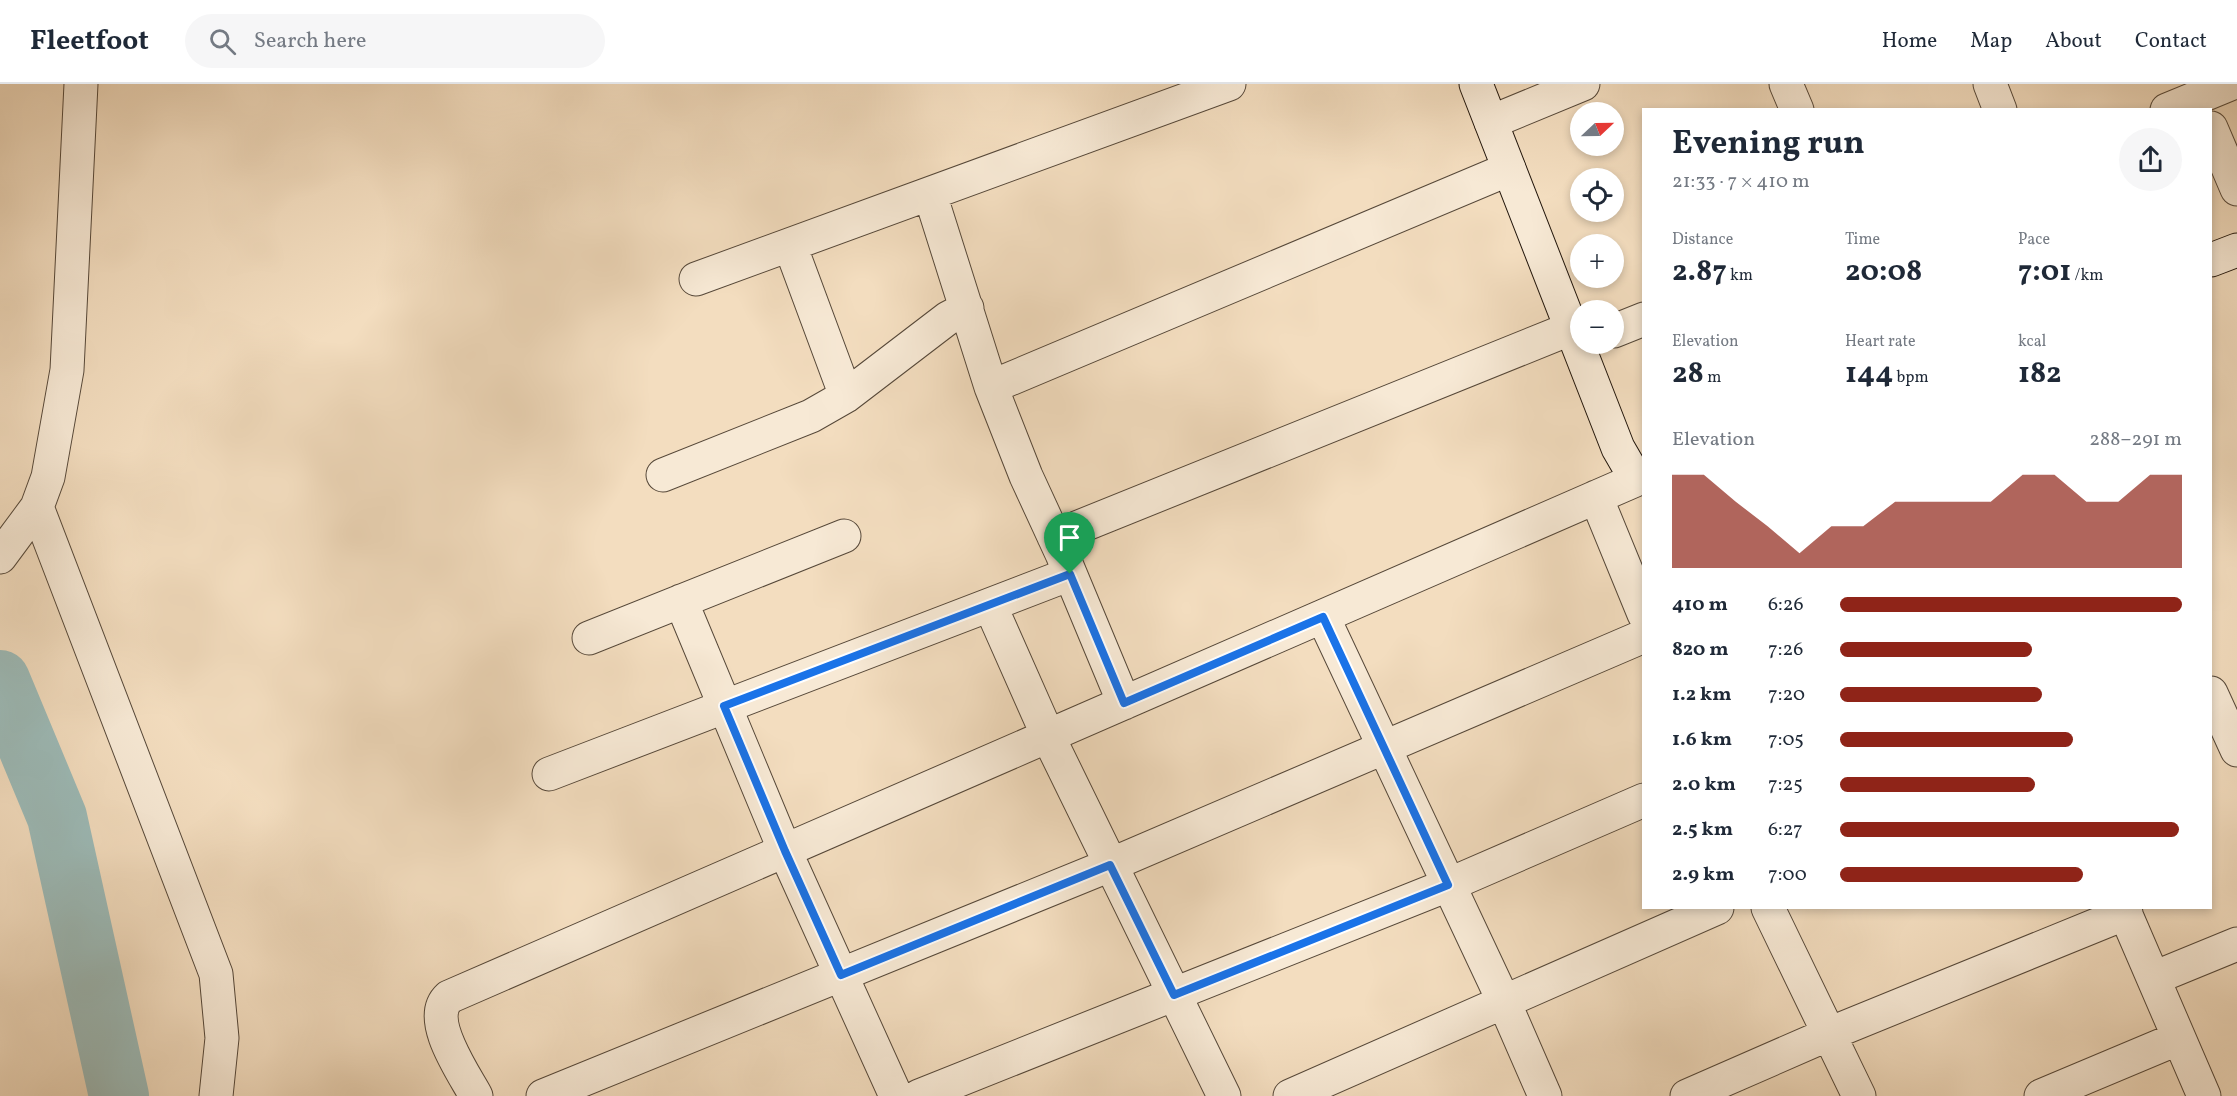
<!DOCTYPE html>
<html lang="en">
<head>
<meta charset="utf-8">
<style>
  body { margin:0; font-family:Vollkorn,serif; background:#f6f6f7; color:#1f2937; height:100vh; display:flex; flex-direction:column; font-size:22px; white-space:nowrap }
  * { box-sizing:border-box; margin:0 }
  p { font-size:20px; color:#747a83 }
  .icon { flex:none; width:33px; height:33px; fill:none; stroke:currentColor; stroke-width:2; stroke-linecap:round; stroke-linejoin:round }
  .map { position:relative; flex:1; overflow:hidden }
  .side { position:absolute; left:1642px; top:24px; width:570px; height:801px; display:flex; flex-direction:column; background:#fff; border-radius:0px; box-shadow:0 3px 9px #0003 }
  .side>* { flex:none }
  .needle { width:39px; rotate:68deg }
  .controls { position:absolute; left:1570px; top:18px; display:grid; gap:12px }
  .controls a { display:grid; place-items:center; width:54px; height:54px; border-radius:50%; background:#fff; box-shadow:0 3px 9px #0003; font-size:30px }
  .pin { position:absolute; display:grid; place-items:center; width:51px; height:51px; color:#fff; margin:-62px -26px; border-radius:50% 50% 50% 0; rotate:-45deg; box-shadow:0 0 6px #0007 }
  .pin .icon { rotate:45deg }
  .round { display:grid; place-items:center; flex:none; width:63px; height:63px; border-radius:32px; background:#f6f6f7 }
  .overview { display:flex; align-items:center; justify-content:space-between; height:102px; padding:0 30px }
  h1 { font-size:33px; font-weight:700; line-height:45px }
  .stats { display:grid; grid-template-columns:repeat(3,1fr); gap:9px; height:102px; padding:6px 30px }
  .stats div { display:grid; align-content:center }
  .stats b { font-size:30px; font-weight:700 }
  .stats small { font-size:16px; font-weight:400 }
  .stats p { font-size:16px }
  .chart { height:168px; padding:12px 30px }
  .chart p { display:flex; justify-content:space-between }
  .chart svg { width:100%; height:108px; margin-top:6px; fill:#8f2418; opacity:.7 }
  ul { padding:0 30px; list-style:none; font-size:20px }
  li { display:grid; grid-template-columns:96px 72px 1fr; align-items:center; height:45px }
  li i { height:15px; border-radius:8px; background:#8f2418 }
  header { display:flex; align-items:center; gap:36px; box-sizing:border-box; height:84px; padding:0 30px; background:#fff; border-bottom:2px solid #e0e1e3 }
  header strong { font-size:28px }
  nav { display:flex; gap:33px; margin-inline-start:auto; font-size:21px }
  .search { width:420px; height:54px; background:#f6f6f7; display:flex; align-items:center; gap:15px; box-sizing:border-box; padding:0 21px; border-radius:33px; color:#747a83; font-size:22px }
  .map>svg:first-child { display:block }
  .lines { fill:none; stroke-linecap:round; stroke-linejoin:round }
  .river { stroke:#9dbbb8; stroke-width:60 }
  .street-casing { stroke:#564839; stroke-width:35 }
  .secondary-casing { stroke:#22160c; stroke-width:35 }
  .street { stroke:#f7e9d5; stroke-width:33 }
  .secondary { stroke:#f7e9d5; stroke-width:33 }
  .route-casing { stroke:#fff; stroke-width:12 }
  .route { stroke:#1a73e8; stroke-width:8 }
</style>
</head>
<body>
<header>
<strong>Fleetfoot</strong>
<div class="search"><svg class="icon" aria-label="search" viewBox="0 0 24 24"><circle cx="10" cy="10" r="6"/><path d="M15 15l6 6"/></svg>Search here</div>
<nav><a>Home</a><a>Map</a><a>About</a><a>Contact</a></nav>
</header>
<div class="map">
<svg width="2237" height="1012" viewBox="0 0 2237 1012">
  <rect width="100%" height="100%" fill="#f3ddbf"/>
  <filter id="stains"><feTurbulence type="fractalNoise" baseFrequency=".00333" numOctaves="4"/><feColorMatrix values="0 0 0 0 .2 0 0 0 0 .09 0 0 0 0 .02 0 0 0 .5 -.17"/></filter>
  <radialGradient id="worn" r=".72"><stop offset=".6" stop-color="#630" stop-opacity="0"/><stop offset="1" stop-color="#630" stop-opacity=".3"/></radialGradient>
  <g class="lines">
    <!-- river -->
    <path class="river" d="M0,596L57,733L119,1012"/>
    <!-- street casing -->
    <g class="street-casing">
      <path id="street" d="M1786,0L1797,26
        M1990,0L2000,26
        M2167,26L2230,0
        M1491,38L1583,0
        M2211,44L2237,105
        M930,110L991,303L1026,392L1062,470L1124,619
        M790,161L846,312
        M696,195L1229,0
        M1614,247L1644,235
        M991,303L1509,85
        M663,391L811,332L846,312L948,234L967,224
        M1596,413L1644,530
        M37,423L216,890L222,954L216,1012
        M1054,453L1572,244
        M0,473L37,423L48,393L67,286L81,0
        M681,517L785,767L896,1012
        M990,521L1048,652L1224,1012
        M1323,533L1504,918L1545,1012
        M589,554L844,452
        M2211,609L2237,666
        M549,690L1070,490
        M1768,824L1859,1012
        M2123,824L2204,1012
        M2154,894L2237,860
        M476,1012C463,988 425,935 449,913L1640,394
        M543,1012L1110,781L1644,552
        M919,1012L1448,801L1644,716
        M1290,1012L1717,824
        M1687,1012L1829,950L2126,829
        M2041,1012L2179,954"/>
    </g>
    <!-- secondary casing -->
    <g class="secondary-casing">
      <path id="secondary" d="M1476,0L1618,364L1629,383L1640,394H1644
        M2211,176L2237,166"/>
    </g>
    <!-- street -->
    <use href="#street" class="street"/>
    <!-- secondary -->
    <use href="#secondary" class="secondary"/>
  </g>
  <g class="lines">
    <!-- route casing -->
    <g class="route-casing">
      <path id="route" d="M1070,490L1124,619L1323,533L1448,801L1174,911L1110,781L841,891L785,767L724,622Z"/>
    </g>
    <!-- route -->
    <use href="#route" class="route"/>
  </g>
  <rect width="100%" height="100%" filter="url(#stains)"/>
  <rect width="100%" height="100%" fill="url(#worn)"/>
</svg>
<div class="controls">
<a><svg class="needle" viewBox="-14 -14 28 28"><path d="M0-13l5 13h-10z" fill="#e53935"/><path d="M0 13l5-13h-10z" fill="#747a83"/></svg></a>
<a><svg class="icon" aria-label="locate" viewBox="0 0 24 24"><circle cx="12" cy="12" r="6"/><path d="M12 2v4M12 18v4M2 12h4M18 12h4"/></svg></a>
<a>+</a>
<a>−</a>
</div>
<div class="pin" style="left:1070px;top:490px;background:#1e9e55"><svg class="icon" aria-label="arrive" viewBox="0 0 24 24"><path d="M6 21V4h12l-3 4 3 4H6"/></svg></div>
<section class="side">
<div class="overview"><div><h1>Evening run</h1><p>21:33 · 7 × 410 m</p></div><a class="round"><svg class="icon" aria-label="share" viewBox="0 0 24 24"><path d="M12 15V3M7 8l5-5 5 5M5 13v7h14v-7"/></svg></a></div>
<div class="stats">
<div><p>Distance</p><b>2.87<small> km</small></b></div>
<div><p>Time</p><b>20:08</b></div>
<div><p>Pace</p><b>7:01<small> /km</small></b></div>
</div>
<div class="stats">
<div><p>Elevation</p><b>28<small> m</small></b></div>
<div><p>Heart rate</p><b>144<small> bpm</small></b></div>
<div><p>kcal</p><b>182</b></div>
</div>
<div class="chart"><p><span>Elevation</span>288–291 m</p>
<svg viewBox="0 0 160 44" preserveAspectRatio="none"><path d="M0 44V6L10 6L20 17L30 27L40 38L50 27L60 27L70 17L80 17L90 17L100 17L110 6L120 6L130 17L140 17L150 6L160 6V44z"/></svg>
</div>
<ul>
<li><b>410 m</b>6:26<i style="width:100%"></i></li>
<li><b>820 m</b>7:26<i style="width:56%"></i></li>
<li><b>1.2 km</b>7:20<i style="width:59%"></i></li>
<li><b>1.6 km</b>7:05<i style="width:68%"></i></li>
<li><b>2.0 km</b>7:25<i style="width:57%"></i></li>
<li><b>2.5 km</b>6:27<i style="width:99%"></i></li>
<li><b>2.9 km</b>7:00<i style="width:71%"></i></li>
</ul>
</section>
</div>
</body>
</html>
